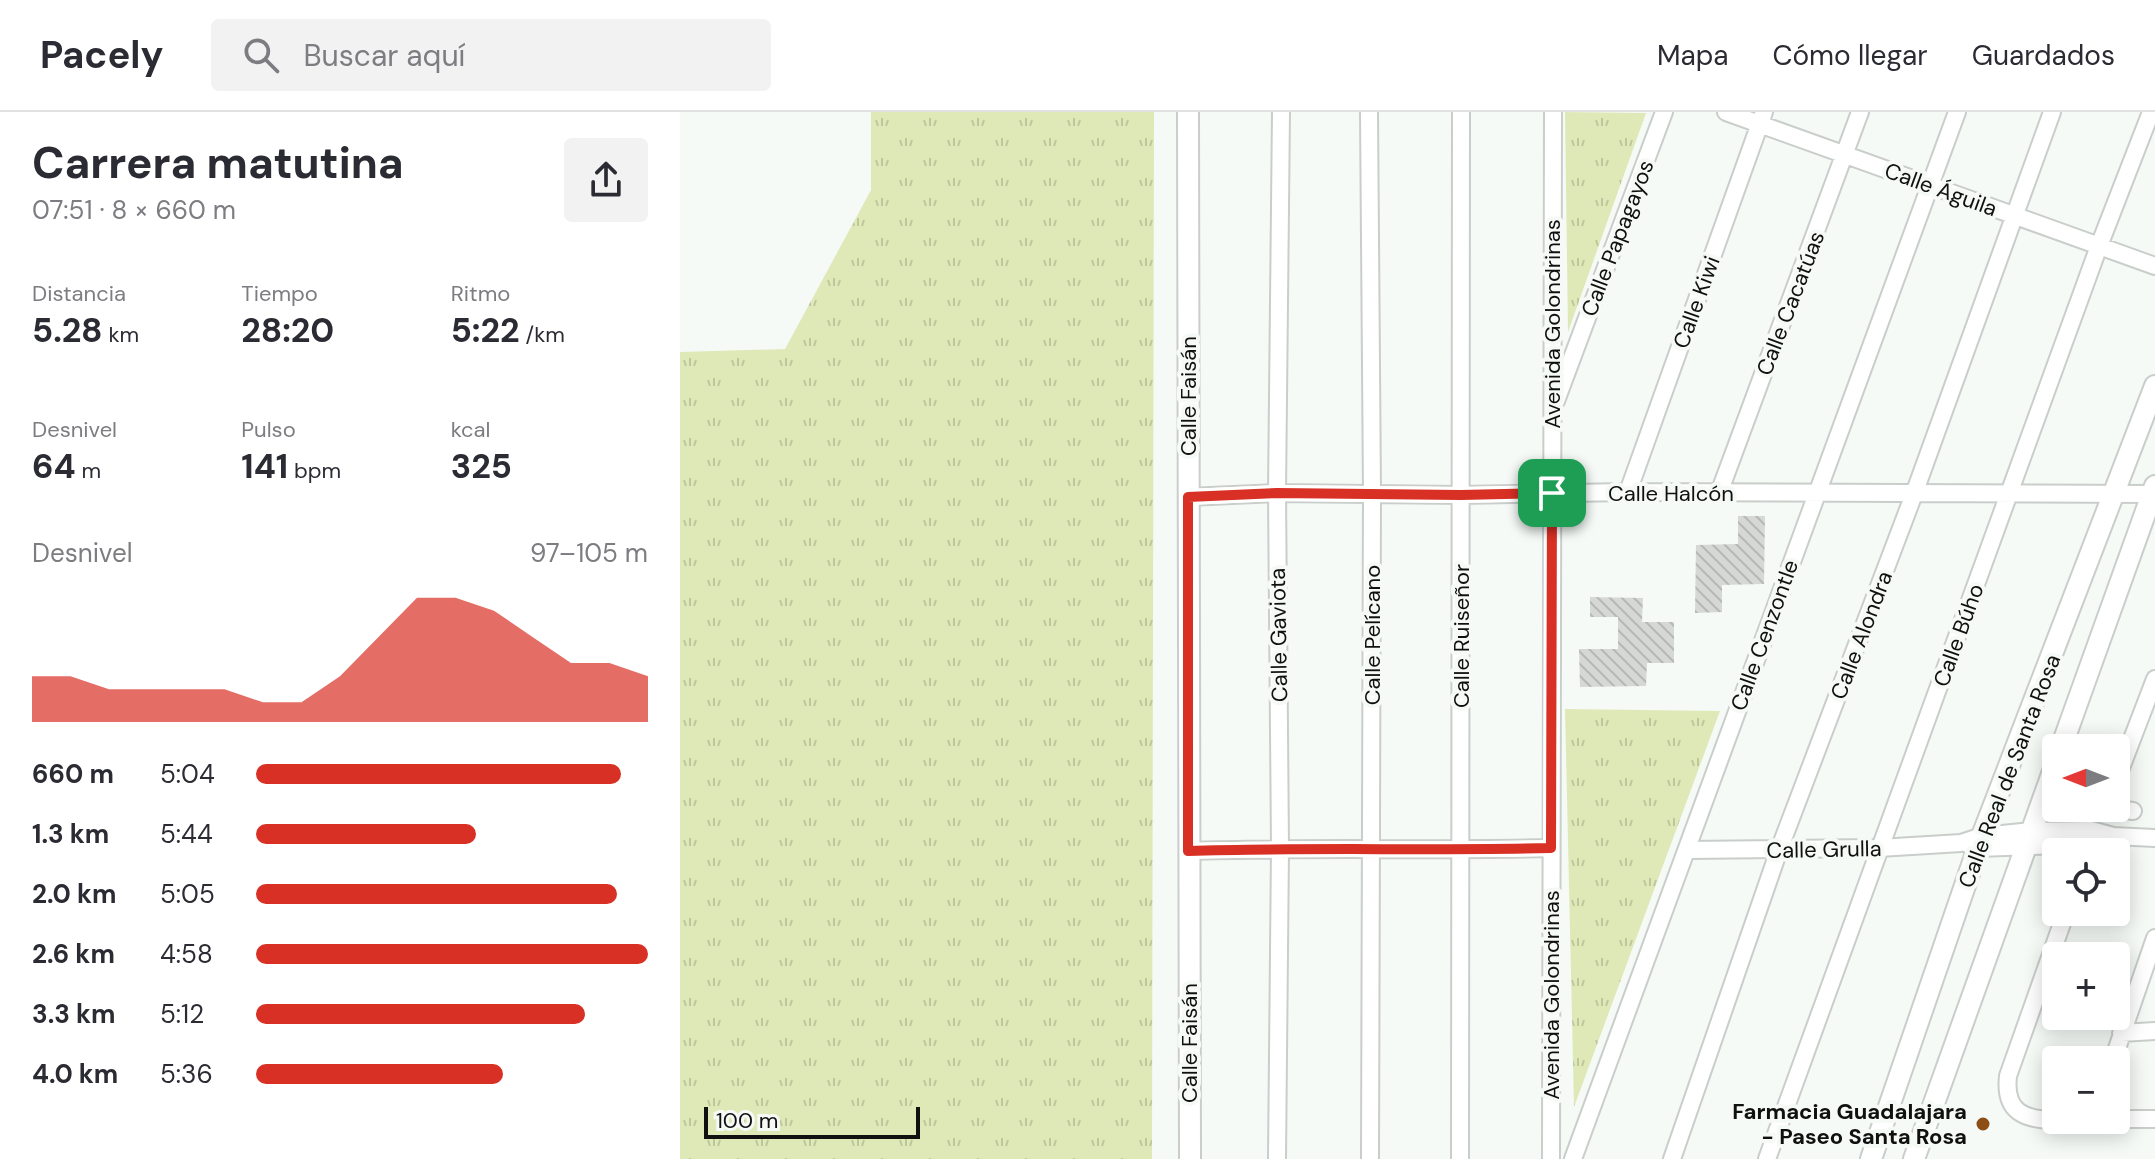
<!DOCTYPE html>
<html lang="es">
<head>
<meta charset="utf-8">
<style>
  body { margin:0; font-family:"DM Sans",sans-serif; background:#f2f2f3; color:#2b2b33; height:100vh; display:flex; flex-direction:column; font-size:30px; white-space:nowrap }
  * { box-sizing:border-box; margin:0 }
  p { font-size:26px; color:#7c7c81 }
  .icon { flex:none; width:44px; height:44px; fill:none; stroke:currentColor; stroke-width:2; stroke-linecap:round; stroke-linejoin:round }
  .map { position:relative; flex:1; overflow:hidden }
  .side { display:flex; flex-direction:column; background:#fff; width:680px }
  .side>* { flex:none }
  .needle { width:52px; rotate:270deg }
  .tools { position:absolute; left:1362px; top:622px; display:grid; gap:16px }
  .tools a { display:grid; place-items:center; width:88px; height:88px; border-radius:8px; background:#fff; box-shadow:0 4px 20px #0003; font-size:40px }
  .scale { position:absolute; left:24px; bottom:20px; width:216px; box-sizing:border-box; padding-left:8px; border:4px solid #0f100f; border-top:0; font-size:22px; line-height:28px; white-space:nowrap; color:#0f100f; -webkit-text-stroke:6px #f5faf7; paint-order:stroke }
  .pin { position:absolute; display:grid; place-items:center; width:68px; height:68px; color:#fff; margin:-34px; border-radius:16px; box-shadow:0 4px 12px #0006 }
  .round { display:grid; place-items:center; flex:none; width:84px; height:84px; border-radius:8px; background:#f2f2f3 }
  .summary { display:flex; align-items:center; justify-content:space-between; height:136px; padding:0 32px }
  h1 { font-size:44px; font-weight:700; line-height:60px }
  .figures { display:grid; grid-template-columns:repeat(3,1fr); gap:12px; height:136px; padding:8px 32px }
  .figures div { display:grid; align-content:center }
  .figures b { font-size:34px; font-weight:700 }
  .figures small { font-size:22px; font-weight:400 }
  .figures p { font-size:22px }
  .chart { height:224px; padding:16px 32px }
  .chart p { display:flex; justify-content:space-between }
  .chart svg { width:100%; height:144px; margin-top:8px; fill:#d93025; opacity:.7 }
  ul { padding:0 32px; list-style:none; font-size:26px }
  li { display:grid; grid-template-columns:128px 96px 1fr; align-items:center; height:60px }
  li i { height:20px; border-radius:10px; background:#d93025 }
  header { display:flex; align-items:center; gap:48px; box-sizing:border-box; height:112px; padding:0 40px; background:#fff; border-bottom:2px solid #e1e1e2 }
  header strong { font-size:38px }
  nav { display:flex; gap:44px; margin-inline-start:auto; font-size:28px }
  .search { width:560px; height:72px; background:#f2f2f3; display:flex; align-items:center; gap:20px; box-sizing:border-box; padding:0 28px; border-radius:8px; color:#7c7c81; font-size:30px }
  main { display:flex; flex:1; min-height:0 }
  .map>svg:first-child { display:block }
  .grass { fill:url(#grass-tufts) }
  .building { fill:url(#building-back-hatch) }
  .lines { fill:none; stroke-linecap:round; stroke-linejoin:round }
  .minor-casing { stroke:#c9cecb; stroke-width:20 }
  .tertiary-casing { stroke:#c9cecb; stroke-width:24 }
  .minor { stroke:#fff; stroke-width:16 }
  .tertiary { stroke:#fff; stroke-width:20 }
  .route-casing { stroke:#fff; stroke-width:16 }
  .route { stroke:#d93025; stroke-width:10 }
  .poi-dot { fill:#8d4e15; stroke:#f5faf7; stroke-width:3 }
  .labels { text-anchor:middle; stroke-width:8; stroke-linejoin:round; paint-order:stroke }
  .street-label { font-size:22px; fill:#0f100f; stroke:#f5faf7 }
  .poi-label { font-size:22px; font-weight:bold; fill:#0f100f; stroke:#f5faf7; text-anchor:end }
</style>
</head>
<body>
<header>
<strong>Pacely</strong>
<div class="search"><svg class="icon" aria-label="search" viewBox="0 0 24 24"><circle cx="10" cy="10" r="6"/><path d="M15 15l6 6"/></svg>Buscar aquí</div>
<nav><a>Mapa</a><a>Cómo llegar</a><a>Guardados</a></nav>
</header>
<main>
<section class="side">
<div class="summary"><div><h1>Carrera matutina</h1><p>07:51 · 8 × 660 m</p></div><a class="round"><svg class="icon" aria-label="share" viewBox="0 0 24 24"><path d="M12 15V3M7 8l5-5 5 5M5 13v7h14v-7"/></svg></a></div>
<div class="figures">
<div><p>Distancia</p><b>5.28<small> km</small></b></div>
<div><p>Tiempo</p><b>28:20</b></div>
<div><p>Ritmo</p><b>5:22<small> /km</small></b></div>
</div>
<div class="figures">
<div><p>Desnivel</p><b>64<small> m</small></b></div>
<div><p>Pulso</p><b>141<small> bpm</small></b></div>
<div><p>kcal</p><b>325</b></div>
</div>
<div class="chart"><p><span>Desnivel</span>97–105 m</p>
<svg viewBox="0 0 160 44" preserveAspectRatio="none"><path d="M0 44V30L10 30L20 34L30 34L40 34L50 34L60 38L70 38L80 30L90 18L100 6L110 6L120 10L130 18L140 26L150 26L160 30V44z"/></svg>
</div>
<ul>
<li><b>660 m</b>5:04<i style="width:93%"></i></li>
<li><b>1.3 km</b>5:44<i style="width:56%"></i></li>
<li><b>2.0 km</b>5:05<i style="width:92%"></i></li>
<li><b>2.6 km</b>4:58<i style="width:100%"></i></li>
<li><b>3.3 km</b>5:12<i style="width:84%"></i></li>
<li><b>4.0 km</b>5:36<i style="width:63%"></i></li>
</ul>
</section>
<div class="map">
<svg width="1475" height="1047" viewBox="0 0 1475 1047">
  <defs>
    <pattern id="grass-tufts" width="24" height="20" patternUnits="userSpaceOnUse" patternTransform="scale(2)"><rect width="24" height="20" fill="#dfe9b7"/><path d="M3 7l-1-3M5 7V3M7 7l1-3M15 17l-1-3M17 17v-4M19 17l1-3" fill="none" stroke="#bec79c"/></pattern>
    <pattern id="building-back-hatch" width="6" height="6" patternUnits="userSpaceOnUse" patternTransform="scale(2)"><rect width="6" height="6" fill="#d6d8d4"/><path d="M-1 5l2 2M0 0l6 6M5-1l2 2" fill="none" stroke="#b6b8b5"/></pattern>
  </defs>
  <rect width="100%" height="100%" fill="#f5faf7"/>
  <!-- grass -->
  <path class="grass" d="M191,0H474L472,1047H0V240L105,237L191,78Z
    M885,0L966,1L888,220Z
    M885,597L1040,599L894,995Z"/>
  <!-- building -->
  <path class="building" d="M1058,404H1085L1084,472L1042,473V500L1015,501L1016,433L1058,432Z
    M910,485L963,486L962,510H994V551H967L966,574L900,575L899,537H938V505H910Z"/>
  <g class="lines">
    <!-- minor casing -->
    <g class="minor-casing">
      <path id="minor" d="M689,0L692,381L690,1047
        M1046,0L1475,154
        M876,289L984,0
        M948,380L1084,0
        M1039,381L1180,0
        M508,385L597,381L781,383L948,380L1475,382
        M1436,669L1475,567
        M1431,696L1453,699
        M1290,734L1298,736L1411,732L1433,724
        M1007,738L1199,736L1281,731L1302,724L1352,719L1411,718L1433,724L1475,726
        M508,739C629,735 750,739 871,736
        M1441,921L1475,919
        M1433,948L1475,826
        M1436,1007H1475
        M1376,1008C1344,1008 1324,1000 1328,964L1386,800
        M597,1047L600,736L597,381L601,0
        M780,1047L781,0
        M871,1047L873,0
        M893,1047L1277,0
        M992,1047L1099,738L1234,382L1372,0
        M1087,1047L1419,134L1471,0"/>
    </g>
    <!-- tertiary casing -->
    <g class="tertiary-casing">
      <path id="tertiary" d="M508,0L510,1047
        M1381,636L1475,374
        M1191,1047L1302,724L1475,274
        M1234,1047L1376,651"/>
    </g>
    <!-- minor -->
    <use href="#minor" class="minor"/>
    <!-- tertiary -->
    <use href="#tertiary" class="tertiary"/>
  </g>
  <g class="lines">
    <!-- route casing -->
    <g class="route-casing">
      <path id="route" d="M597,381L781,383L872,381L871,736C750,739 629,735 508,739V385Z"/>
    </g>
    <!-- route -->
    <use href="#route" class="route"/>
  </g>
  <!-- markers -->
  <circle class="poi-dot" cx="1303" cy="1012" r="8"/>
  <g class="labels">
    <!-- street labels -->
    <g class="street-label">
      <text transform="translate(1261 77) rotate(20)" y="8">Calle Águila</text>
      <text transform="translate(937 126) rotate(-69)" y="8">Calle Papagayos</text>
      <text transform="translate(1016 190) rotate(-70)" y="8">Calle Kiwi</text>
      <text transform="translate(1110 191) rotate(-69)" y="8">Calle Cacatúas</text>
      <text transform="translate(872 212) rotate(-90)" y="8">Avenida Golondrinas</text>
      <text transform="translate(508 284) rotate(-90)" y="8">Calle Faisán</text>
      <text x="991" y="389">Calle Halcón</text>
      <text transform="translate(598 523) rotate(-91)" y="8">Calle Gaviota</text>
      <text transform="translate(692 523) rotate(-90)" y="8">Calle Pelícano</text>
      <text transform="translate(1084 523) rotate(-70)" y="8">Calle Cenzontle</text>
      <text transform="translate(1181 523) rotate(-69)" y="8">Calle Alondra</text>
      <text transform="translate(1278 523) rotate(-70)" y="8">Calle Búho</text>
      <text transform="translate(781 524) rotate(-90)" y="8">Calle Ruiseñor</text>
      <text transform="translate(1329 659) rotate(-69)" y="8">Calle Real de Santa Rosa</text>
      <text transform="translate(1144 737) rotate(-1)" y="8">Calle Grulla</text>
      <text transform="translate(871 883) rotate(-90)" y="8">Avenida Golondrinas</text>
      <text transform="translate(509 931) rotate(-90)" y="8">Calle Faisán</text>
    </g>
    <!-- poi labels -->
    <g class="poi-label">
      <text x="1287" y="1007">Farmacia Guadalajara<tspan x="1287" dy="25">- Paseo Santa Rosa</tspan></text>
    </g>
  </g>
</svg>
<div class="tools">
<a><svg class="needle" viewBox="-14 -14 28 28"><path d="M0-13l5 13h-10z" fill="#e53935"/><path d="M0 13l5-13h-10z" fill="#7c7c81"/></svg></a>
<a><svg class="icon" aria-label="locate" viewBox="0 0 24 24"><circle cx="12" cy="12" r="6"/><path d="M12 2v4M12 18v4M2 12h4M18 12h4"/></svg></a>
<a>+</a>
<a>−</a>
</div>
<div class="scale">100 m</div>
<div class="pin" style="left:872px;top:381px;background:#1e9e55"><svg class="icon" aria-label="arrive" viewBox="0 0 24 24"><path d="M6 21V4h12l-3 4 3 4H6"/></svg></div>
</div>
</main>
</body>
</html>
